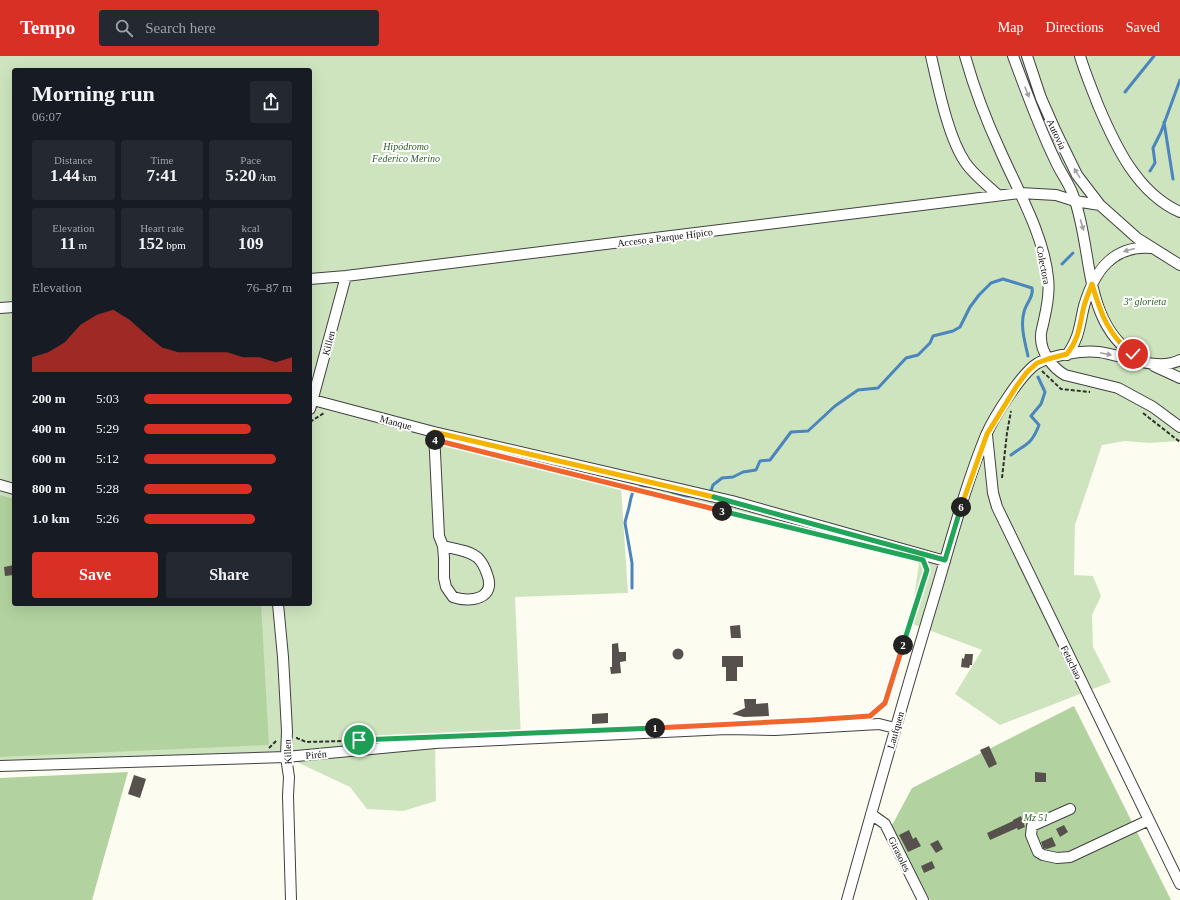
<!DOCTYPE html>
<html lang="en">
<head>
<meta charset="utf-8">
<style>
  body { margin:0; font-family:"Times New Roman",serif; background:#242831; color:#f1f3f6; height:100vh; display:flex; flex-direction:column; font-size:15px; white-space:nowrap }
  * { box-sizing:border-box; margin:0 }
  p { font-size:13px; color:#9ea1a6 }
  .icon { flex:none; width:22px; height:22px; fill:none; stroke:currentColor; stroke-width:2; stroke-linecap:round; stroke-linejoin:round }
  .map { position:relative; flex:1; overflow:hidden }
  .details { position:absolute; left:12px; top:12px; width:300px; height:538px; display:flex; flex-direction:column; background:#171b24; border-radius:4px; box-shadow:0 4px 16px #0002 }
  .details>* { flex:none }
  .pin { position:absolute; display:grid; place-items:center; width:34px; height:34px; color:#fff; margin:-17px; border:2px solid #fff; border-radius:50%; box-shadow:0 1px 4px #0007 }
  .km { position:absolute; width:20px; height:20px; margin:-10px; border-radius:50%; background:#222; color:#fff; font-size:11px; line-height:20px; text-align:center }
  .round { display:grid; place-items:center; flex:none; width:42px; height:42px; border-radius:4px; background:#242831 }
  .overview { display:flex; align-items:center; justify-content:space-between; height:68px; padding:0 20px }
  h1 { font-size:22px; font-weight:700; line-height:30px }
  .figures { display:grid; grid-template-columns:repeat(3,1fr); gap:6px; height:68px; padding:4px 20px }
  .figures div { display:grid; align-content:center; border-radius:4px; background:#242831; text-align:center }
  .figures b { font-size:17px; font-weight:700 }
  .figures small { font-size:11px; font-weight:400 }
  .figures p { font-size:11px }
  .chart { height:112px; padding:8px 20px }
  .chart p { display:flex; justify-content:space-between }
  .chart svg { width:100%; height:72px; margin-top:4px; fill:#d93025; opacity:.7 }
  .primary-button { display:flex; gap:8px; margin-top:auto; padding:8px 20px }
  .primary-button a { flex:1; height:46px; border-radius:4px; background:#d93025; color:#fff; font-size:16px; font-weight:700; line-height:46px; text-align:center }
  .primary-button a+a { background:#242831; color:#f1f3f6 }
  ul { padding:0 20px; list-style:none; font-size:13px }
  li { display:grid; grid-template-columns:64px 48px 1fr; align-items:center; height:30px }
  li i { height:10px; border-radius:5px; background:#d93025 }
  header { display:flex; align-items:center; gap:24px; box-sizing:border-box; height:56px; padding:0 20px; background:#d93025; color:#fff }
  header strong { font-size:19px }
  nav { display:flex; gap:22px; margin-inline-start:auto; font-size:14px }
  .search { width:280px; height:36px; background:#242831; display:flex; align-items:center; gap:10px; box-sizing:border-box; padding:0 14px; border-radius:4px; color:#9ea1a6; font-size:15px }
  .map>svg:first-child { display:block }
  .green { fill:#cee4be; fill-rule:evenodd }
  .forest { fill:#b2d39f }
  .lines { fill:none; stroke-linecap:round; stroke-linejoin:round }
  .stream { stroke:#4b85be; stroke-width:3 }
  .building { fill:#56514c }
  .minor-casing { stroke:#414141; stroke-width:12 }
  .path { stroke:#303030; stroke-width:2; stroke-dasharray:4 2; stroke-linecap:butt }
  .minor { stroke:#fff; stroke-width:10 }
  .oneway { fill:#9f9f9f }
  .split-1-casing { stroke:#fff; stroke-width:8 }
  .split-2-casing { stroke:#fff; stroke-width:8 }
  .split-3-casing { stroke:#fff; stroke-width:8 }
  .split-4-casing { stroke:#fff; stroke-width:8 }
  .split-5-casing { stroke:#fff; stroke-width:8 }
  .split-6-casing { stroke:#fff; stroke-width:8 }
  .split-7-casing { stroke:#fff; stroke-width:8 }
  .split-1 { stroke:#22a559; stroke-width:5 }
  .split-2 { stroke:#f0652b; stroke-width:5 }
  .split-3 { stroke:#22a559; stroke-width:5 }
  .split-4 { stroke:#f0652b; stroke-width:5 }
  .split-5 { stroke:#f5b400; stroke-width:5 }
  .split-6 { stroke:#22a559; stroke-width:5 }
  .split-7 { stroke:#f5b400; stroke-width:5 }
  .labels { text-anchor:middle; stroke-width:4; stroke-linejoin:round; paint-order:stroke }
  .street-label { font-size:10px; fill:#0e0e0e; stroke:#fff }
  .park-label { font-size:10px; font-style:italic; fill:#2c5f26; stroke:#fff }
</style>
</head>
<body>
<header>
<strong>Tempo</strong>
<div class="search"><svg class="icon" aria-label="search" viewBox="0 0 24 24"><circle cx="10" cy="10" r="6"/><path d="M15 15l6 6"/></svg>Search here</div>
<nav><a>Map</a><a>Directions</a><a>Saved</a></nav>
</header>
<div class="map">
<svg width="1180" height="844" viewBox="0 0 1180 844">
  <rect width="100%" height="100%" fill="#fdfcf1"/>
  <!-- green -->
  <path class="green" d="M0,0H1180V385L1149,387L1125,385L1102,389L1075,469L1074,519L1093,520L1101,540L1092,559L1093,591L1111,626L1000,669L955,638L982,594L910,567L919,508L887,496L621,431L628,537L515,541L521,683L435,687L436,745L403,755L367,753L350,731L286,701L0,710ZM14,14H310V548H14Z"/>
  <!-- forest -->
  <path class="forest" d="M0,439L14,443V548H261L269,689L0,701Z
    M1074,650L1171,844H930L891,771L912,732Z
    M128,716L92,844H0V722Z"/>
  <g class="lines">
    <!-- stream -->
    <path class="stream" d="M1125,36L1154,0
      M1164,66L1173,123
      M1150,115L1155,107L1153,92L1161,76L1180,24
      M1062,208L1073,197
      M1011,399C1026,388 1032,388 1039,369L1031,360L1041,348L1045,336L1038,321
      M672,436L686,440H692
      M707,436L711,435L713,429L722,422L733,421L743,416L756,414L760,405L770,404L791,376L808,375L835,350L858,334L878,332L906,302L918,299L930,287L933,280L953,275L960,271L970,251L979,239L991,227L1003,223L1032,232C1034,241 1026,247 1024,256C1020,270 1025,286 1028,300
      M632,532V507L625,467C626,461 628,456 629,451C632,438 631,430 648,430"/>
  </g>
  <!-- building -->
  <path class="building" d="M14,509V519L5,520L4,511Z
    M740,569L741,582H731L730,570Z
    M618,587L619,596H626V605L620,606L621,617L611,618L610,611H612V588Z
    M672.5 598a5.5 5.5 0 1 1 11 0a5.5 5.5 0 1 1-11 0Z
    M965,598H973L972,609H970L969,612L961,611L962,602L964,603Z
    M722,600H743V611H737V625H726V611H722Z
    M744,643H756V648L768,647L769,660L744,661L732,658L745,652Z
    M608,657V667L592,668V658Z
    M989,690L997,708L989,712L980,694Z
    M1035,716L1046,717V726H1035Z
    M134,719L146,723L140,742L128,738Z
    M1021,760L1025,771L1018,774L1017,772L990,784L987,777L1013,765V764Z
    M1064,769L1068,776L1060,781L1056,773Z
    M909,774L913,783L916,781L921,790L908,796L899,779Z
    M1052,781L1056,790L1047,793L1043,792L1041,786Z
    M938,784L943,793L936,797L930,788Z
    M932,805L935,812L924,817L921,810Z"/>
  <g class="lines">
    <!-- minor casing -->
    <g class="minor-casing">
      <path id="minor" d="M931,0C938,30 948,81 965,106C973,118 987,129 998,139
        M965,0C974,32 986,64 1000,94C1017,133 1044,179 1048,222C1050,236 1047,251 1044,264C1043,270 1040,277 1041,282C1041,297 1053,312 1065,319L1118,332L1153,351L1180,371
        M1013,0C1026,35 1039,71 1055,104C1060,116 1069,127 1073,139C1094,193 1081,269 1139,302
        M1027,0L1041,42L1056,76L1077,119L1100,149L1137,182L1180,209
        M1080,0C1085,17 1092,33 1098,49C1115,89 1137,137 1180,156
        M310,223L346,220L1020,137L1056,139L1075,145L1100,149
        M0,252L14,251
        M1067,299C1080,280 1079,271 1084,250C1094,216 1112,189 1151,192
        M1154,310L1180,322
        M313,344L434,376L732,445L945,505
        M310,353L346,220
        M434,376L439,480L443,490L444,502V522L446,531L453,541C470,547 497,543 487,518C485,512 482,506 478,502C469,494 454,493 443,490
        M987,379L993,437L997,451L1180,828
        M0,429L14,433
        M278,548L283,601L287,675L286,701L289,721L288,740L291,844
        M0,710L286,701L435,687L727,673L775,674L879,668L895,672
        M1070,753L1032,770L1031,779L1038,796L1043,799L1057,802L1070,801L1149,764
        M871,758L885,768L923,844
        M847,844C875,744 903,644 933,545C950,489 964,433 986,379C994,361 1022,316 1038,307C1053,299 1082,294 1099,296C1122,299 1158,316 1180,304"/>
    </g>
    <!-- path -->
    <path class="path" d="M1042,315L1061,333L1090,336
      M1143,357L1180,386
      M310,366L324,357
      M1002,422L1007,377L1011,355
      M660,440L759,464
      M872,658L885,647L927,514L925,510
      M297,681V682L306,686L344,685
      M269,692L277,684"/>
    <!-- minor -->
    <use href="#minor" class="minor"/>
  </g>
  <!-- one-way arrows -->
  <defs><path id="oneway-solid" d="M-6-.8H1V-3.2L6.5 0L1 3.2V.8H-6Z"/></defs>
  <g class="oneway">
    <use href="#oneway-solid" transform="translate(1027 36) rotate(68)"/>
    <use href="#oneway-solid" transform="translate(1077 117) rotate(-121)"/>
    <use href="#oneway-solid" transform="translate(1082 169) rotate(74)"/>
    <use href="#oneway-solid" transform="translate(1129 194) rotate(165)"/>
    <use href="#oneway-solid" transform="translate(1106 298) rotate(12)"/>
  </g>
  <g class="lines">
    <!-- split-1 casing -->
    <g class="split-1-casing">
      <path id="split-1" d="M359,684L655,672"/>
    </g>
    <!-- split-2 casing -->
    <g class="split-2-casing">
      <path id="split-2" d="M655,672L812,664L870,660L885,647L903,589"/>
    </g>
    <!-- split-3 casing -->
    <g class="split-3-casing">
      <path id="split-3" d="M722,455L923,504L927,514L903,589"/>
    </g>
    <!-- split-4 casing -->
    <g class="split-4-casing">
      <path id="split-4" d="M435,384L722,455"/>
    </g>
    <!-- split-5 casing -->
    <g class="split-5-casing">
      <path id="split-5" d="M435,384L434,376L714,441"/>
    </g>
    <!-- split-6 casing -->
    <g class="split-6-casing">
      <path id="split-6" d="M714,441L945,504L961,451"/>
    </g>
    <!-- split-7 casing -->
    <g class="split-7-casing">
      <path id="split-7" d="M961,451L987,378L1016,331L1027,316L1037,307L1048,303L1067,298C1080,281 1079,270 1084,250C1086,243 1089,236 1092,228C1100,256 1109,281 1133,298"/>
    </g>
    <!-- split-1 -->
    <use href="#split-1" class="split-1"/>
    <!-- split-2 -->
    <use href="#split-2" class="split-2"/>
    <!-- split-3 -->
    <use href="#split-3" class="split-3"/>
    <!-- split-4 -->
    <use href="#split-4" class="split-4"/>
    <!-- split-5 -->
    <use href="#split-5" class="split-5"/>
    <!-- split-6 -->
    <use href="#split-6" class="split-6"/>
    <!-- split-7 -->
    <use href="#split-7" class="split-7"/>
  </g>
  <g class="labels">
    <!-- street labels -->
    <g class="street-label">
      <text transform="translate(1057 78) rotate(65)" y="4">Autovía</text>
      <text transform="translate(665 181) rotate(-7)" y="4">Acceso a Parque Hípico</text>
      <text transform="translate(1044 209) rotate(79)" y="4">Colectora</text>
      <text transform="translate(328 287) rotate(-75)" y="4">Killen</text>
      <text transform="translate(396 366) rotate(15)" y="4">Manque</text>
      <text transform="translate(1072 606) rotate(64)" y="4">Fetachao</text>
      <text transform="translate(895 674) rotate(-74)" y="4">Laufquen</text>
      <text transform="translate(287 696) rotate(-92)" y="4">Killen</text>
      <text transform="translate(316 698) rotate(-5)" y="4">Pirén</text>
      <text transform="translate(900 798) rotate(64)" y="4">Girasoles</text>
    </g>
    <!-- park labels -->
    <g class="park-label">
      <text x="406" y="94">Hipódromo<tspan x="406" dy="12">Federico Merino</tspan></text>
      <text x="1145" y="249">3º glorieta</text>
      <text x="1036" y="765">Mz 51</text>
    </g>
  </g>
</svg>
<div class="pin" style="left:359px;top:684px;background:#1e9e55"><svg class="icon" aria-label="arrive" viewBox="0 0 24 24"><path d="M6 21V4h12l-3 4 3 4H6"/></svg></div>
<div class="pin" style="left:1133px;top:298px;background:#d93025"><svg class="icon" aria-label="check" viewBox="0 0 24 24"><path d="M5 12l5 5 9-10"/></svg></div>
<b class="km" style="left:655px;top:672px">1</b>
<b class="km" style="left:903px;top:589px">2</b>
<b class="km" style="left:722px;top:455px">3</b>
<b class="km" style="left:435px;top:384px">4</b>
<b class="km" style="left:961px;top:451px">6</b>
<section class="details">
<div class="overview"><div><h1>Morning run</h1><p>06:07</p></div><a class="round"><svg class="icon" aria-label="share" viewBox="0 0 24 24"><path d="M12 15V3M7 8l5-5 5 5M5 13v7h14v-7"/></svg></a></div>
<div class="figures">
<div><p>Distance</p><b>1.44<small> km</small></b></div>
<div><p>Time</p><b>7:41</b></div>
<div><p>Pace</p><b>5:20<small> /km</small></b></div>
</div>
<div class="figures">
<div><p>Elevation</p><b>11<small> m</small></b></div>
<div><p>Heart rate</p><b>152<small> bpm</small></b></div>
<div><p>kcal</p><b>109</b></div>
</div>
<div class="chart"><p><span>Elevation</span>76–87 m</p>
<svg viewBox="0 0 160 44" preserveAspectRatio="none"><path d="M0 44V35L10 32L20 26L30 15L40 9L50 6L60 12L70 21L80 29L90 32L100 32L110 32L120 32L130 35L140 35L150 38L160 35V44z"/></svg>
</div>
<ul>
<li><b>200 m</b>5:03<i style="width:100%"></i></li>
<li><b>400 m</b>5:29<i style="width:72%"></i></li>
<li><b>600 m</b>5:12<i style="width:89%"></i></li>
<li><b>800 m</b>5:28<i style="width:73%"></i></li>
<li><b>1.0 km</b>5:26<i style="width:75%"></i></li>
</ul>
<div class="primary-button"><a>Save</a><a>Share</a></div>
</section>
</div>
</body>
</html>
